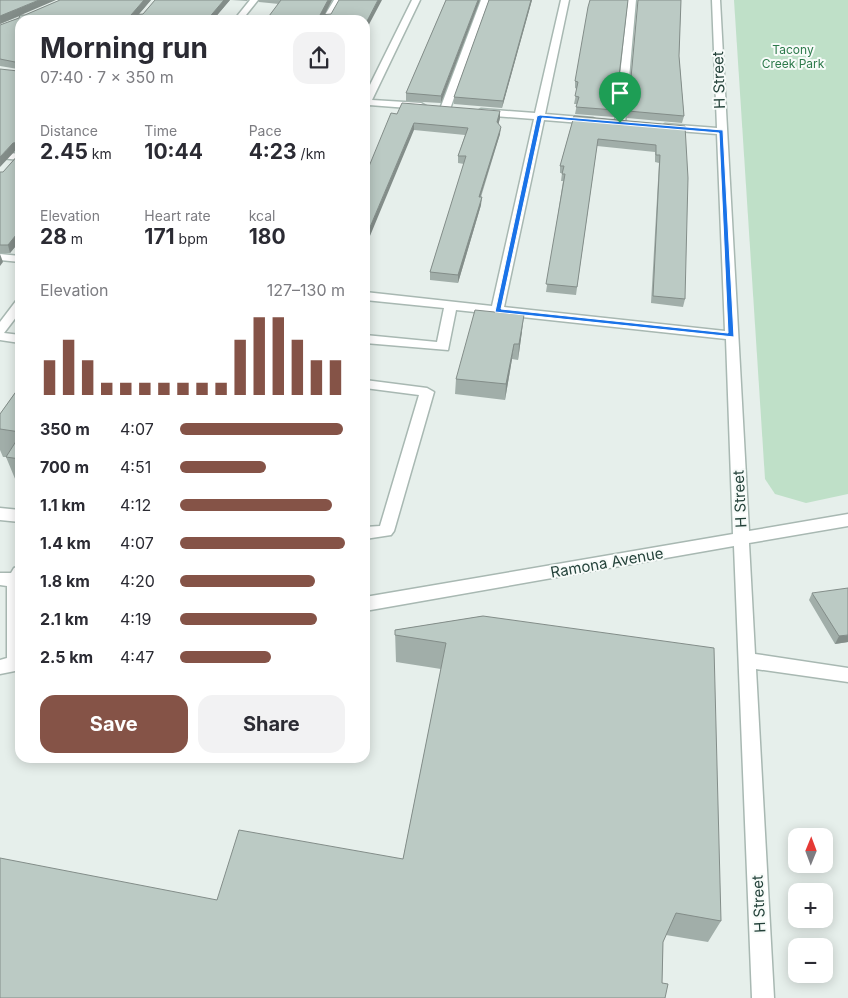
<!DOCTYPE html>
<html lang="en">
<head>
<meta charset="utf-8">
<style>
  body { margin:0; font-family:Inter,sans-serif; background:#f2f2f3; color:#2b2b33; height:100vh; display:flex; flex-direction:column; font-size:19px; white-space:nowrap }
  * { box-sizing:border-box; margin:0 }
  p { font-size:16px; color:#7c7c81 }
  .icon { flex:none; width:28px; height:28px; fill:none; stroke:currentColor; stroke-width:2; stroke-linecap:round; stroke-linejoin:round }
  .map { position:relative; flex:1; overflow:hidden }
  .side { position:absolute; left:15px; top:15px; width:355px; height:748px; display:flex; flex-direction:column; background:#fff; border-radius:15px; box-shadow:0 2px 12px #0003 }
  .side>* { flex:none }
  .needle { width:32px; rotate:1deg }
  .tools { position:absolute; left:788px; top:828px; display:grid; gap:10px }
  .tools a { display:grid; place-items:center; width:45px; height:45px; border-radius:10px; background:#fff; box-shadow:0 2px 12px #0003; font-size:25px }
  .pin { position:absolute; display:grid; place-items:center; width:42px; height:42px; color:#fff; margin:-51px -21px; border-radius:50% 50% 50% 0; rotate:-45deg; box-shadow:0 0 5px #0007 }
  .pin .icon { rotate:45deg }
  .round { display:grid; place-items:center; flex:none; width:52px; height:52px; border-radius:15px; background:#f2f2f3 }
  .headline { display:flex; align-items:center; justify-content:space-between; height:85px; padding:0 25px }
  h1 { font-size:28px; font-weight:700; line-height:38px }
  .figures { display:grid; grid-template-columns:repeat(3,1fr); gap:8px; height:85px; padding:5px 25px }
  .figures div { display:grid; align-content:center }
  .figures b { font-size:21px; font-weight:700 }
  .figures small { font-size:14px; font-weight:400 }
  .figures p { font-size:14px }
  .chart { height:140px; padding:10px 25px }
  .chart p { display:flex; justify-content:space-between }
  .chart svg { width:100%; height:90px; margin-top:5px; stroke:#855347; stroke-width:6 }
  .primary-button { display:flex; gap:10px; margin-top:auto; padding:10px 25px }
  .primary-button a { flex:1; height:58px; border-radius:15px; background:#855347; color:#fff; font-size:20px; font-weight:700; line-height:58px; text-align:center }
  .primary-button a+a { background:#f2f2f3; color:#2b2b33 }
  ul { padding:0 25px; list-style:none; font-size:16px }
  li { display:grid; grid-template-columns:80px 60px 1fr; align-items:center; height:38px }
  li i { height:12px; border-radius:6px; background:#855347 }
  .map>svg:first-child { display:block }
  .green { fill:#bfe0c8 }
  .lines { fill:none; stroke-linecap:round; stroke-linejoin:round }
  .minor-casing { stroke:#a8b8b2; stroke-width:3 }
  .minor { fill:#fff; fill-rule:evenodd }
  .wall { fill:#a1aea9 }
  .shaded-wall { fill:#838d89 }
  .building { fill:#bbcac4; stroke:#838d89 }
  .route { fill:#1a73e8; stroke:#fff; fill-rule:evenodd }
  .labels { text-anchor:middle; stroke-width:4; stroke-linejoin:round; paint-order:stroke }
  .far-park-label { font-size:12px; fill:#2d7a4b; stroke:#f7fbf9 }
  .street-label { font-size:15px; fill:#24423a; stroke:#f7fbf9 }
</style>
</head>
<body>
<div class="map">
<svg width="848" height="998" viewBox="0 0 848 998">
  <rect width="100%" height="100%" fill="#e6efeb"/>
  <!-- green -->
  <path class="green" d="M734,0H848V494L806,503L775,494L765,479Z"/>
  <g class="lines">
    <!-- minor casing -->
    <g class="minor-casing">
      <path id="minor" d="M250,0H258L242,20H234Z
        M334,0H342L330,20H322Z
        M412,0H420L372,100L421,103L426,106L421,109L369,105L365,107V95Z
        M481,0H489L450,109L442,111L440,109Z
        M561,0H569L545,114L593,118L598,121L593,124L544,120L504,307L725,331L717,134L665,130L660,127L665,124L717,128L712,0H720L749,531L848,514V526L749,543L755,654L848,668V682L756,669L774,998H752L734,546L365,611V597L733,534L726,339L456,310L448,350L365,343V335L437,342L444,308L365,300V292L492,306L534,119L481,115L476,112L481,109L535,113Z
        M628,0H636L625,123L620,126L615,123Z
        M0,152L20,154V160L0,158Z
        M0,254L20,256V262L0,260Z
        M20,300V312L4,333L20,335V343L0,340V322L16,301Z
        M365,380L427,388L434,392L394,531L391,535L365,539V527L380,526L419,395L365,388Z
        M0,508L20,510V522L0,520Z
        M20,566V670L0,674V660L7,658V586L0,585V573H11L14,568Z"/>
    </g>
    <!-- minor -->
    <use href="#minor" class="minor"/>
  </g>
  <!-- wall -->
  <path class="wall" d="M0,0L21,15H25L60,0H151L138,15L143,14L155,0H230L213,20H20V241L10,253H0V172H3L19,154V150H16L18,69L0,66V67V25L19,18L20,16L0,24Z
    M231,0H248L247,1Z
    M258,0H332L324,14L365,32L266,20L279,4L259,2Z
    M446,0L441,103L406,101V93Z
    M489,0H532L502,108L454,104V97Z
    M628,0L614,117L575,114L577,104H574L577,89L575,88V81Z
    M637,0H681L679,56L684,116L682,123L627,118L638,0Z
    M500,111V118L498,124L500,134L481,197V205L458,283L430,280V272L464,164L458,163V156L465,135L414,130L397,114Z
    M574,116L685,126V299L683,307L651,303L659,163L655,162V152L597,146L576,295L546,292L563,181H561L562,173H560V166Z
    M522,331L518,360L512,359L505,400L455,394L456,379Z
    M20,386V486H18L6,457H3L0,450V414Z
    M812,593L848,642L835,644L809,600Z
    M483,616L721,921L708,942L666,935L663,942L662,983L217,900L403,859L441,669L396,662L395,630Z"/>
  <!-- shaded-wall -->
  <path class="shaded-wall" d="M39,0H56L0,24V16Z
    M144,0H151L134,20L131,15Z
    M224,0H230L213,20H207Z
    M328,0H332L322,20L320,15Z
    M378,0H382L365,32V25Z
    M478,0H480L441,103V96Z
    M531,0H532L502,108L503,101Z
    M500,111V118L497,130V122Z
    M414,123V130L365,248V239Z
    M501,127L500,134L478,204L479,197Z
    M19,142L20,150H16L0,167V157L13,143Z
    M482,197L481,205L458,283V275Z
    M20,230V241L10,253L8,245Z
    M0,254L3,262L0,266Z
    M524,315L522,331L518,360L519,344Z
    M514,344L512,359L505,400L506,384Z
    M848,635V642L835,644L839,636Z"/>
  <!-- building -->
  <path class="building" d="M0,0H39L0,16Z
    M60,0H144L131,15L143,14L155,0H224L207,20H20V230L8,245H0V172H3L19,154V142L13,143L0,157V69L18,71L20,63L0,59V25L19,18L20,15H25Z
    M281,0H328L320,15L331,14L339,0H378L365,25V20H266Z
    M446,0H478L441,96L406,93Z
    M489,0H531L503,101L454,97Z
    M590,0H628L615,110L576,107L579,97L575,96L578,82L575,81L588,7Z
    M638,0H681L679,56L684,116L628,111Z
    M402,103L500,111L497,122L501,127L479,197H482L458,275L430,272L466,156H458L468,128L414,123L365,239V176L391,113L397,114Z
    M574,116L685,126L688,178L685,299L653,296L660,155H656V145L598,139L577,287L546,284L565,174H562L564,166H560Z
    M475,310L524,315L519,344H514L506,384L456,379Z
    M20,386V432L0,429V414Z
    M20,435V459L6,457Z
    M848,588V635L839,636L812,593Z
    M483,616L714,648L721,921L676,913L663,942L662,983L668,984L665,998H0V858L217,900L239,830L403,859L446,643L395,635V630Z"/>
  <!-- route -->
  <path class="route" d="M540,115L723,130L734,337L495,312L537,116ZM542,118L719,133L728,333L501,309Z"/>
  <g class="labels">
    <!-- far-park labels -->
    <g class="far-park-label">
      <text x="793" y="54">Tacony<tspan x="793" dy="14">Creek Park</tspan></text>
    </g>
    <!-- street labels -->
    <g class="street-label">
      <text transform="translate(719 80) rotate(-92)" y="5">H Street</text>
      <text transform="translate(740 499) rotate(-93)" y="5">H Street</text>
      <text transform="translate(607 563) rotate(-10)" y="5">Ramona Avenue</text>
      <text transform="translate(759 904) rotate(-93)" y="5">H Street</text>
    </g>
  </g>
</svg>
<div class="tools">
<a><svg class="needle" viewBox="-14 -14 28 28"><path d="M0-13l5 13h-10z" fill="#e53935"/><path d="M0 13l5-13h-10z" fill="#7c7c81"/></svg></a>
<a>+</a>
<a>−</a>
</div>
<div class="pin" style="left:620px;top:123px;background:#1e9e55"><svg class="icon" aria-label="arrive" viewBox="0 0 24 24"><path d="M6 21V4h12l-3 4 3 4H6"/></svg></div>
<section class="side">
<div class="headline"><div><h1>Morning run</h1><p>07:40 · 7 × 350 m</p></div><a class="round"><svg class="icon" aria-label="share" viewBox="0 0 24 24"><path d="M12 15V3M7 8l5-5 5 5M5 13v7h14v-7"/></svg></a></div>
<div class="figures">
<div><p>Distance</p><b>2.45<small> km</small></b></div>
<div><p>Time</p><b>10:44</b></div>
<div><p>Pace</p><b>4:23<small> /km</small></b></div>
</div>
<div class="figures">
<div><p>Elevation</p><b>28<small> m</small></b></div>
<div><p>Heart rate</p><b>171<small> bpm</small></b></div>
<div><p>kcal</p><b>180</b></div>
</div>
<div class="chart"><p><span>Elevation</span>127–130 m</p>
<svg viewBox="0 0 160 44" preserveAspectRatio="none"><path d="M5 44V27M15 44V17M25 44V27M35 44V38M45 44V38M55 44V38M65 44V38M75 44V38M85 44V38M95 44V38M105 44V17M115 44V6M125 44V6M135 44V17M145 44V27M155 44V27"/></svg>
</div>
<ul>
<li><b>350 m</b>4:07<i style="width:99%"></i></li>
<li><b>700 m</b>4:51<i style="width:52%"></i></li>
<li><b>1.1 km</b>4:12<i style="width:92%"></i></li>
<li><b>1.4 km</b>4:07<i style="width:100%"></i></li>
<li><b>1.8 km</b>4:20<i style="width:82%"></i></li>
<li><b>2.1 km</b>4:19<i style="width:83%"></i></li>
<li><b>2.5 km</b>4:47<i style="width:55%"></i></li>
</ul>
<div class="primary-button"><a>Save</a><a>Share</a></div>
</section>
</div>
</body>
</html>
